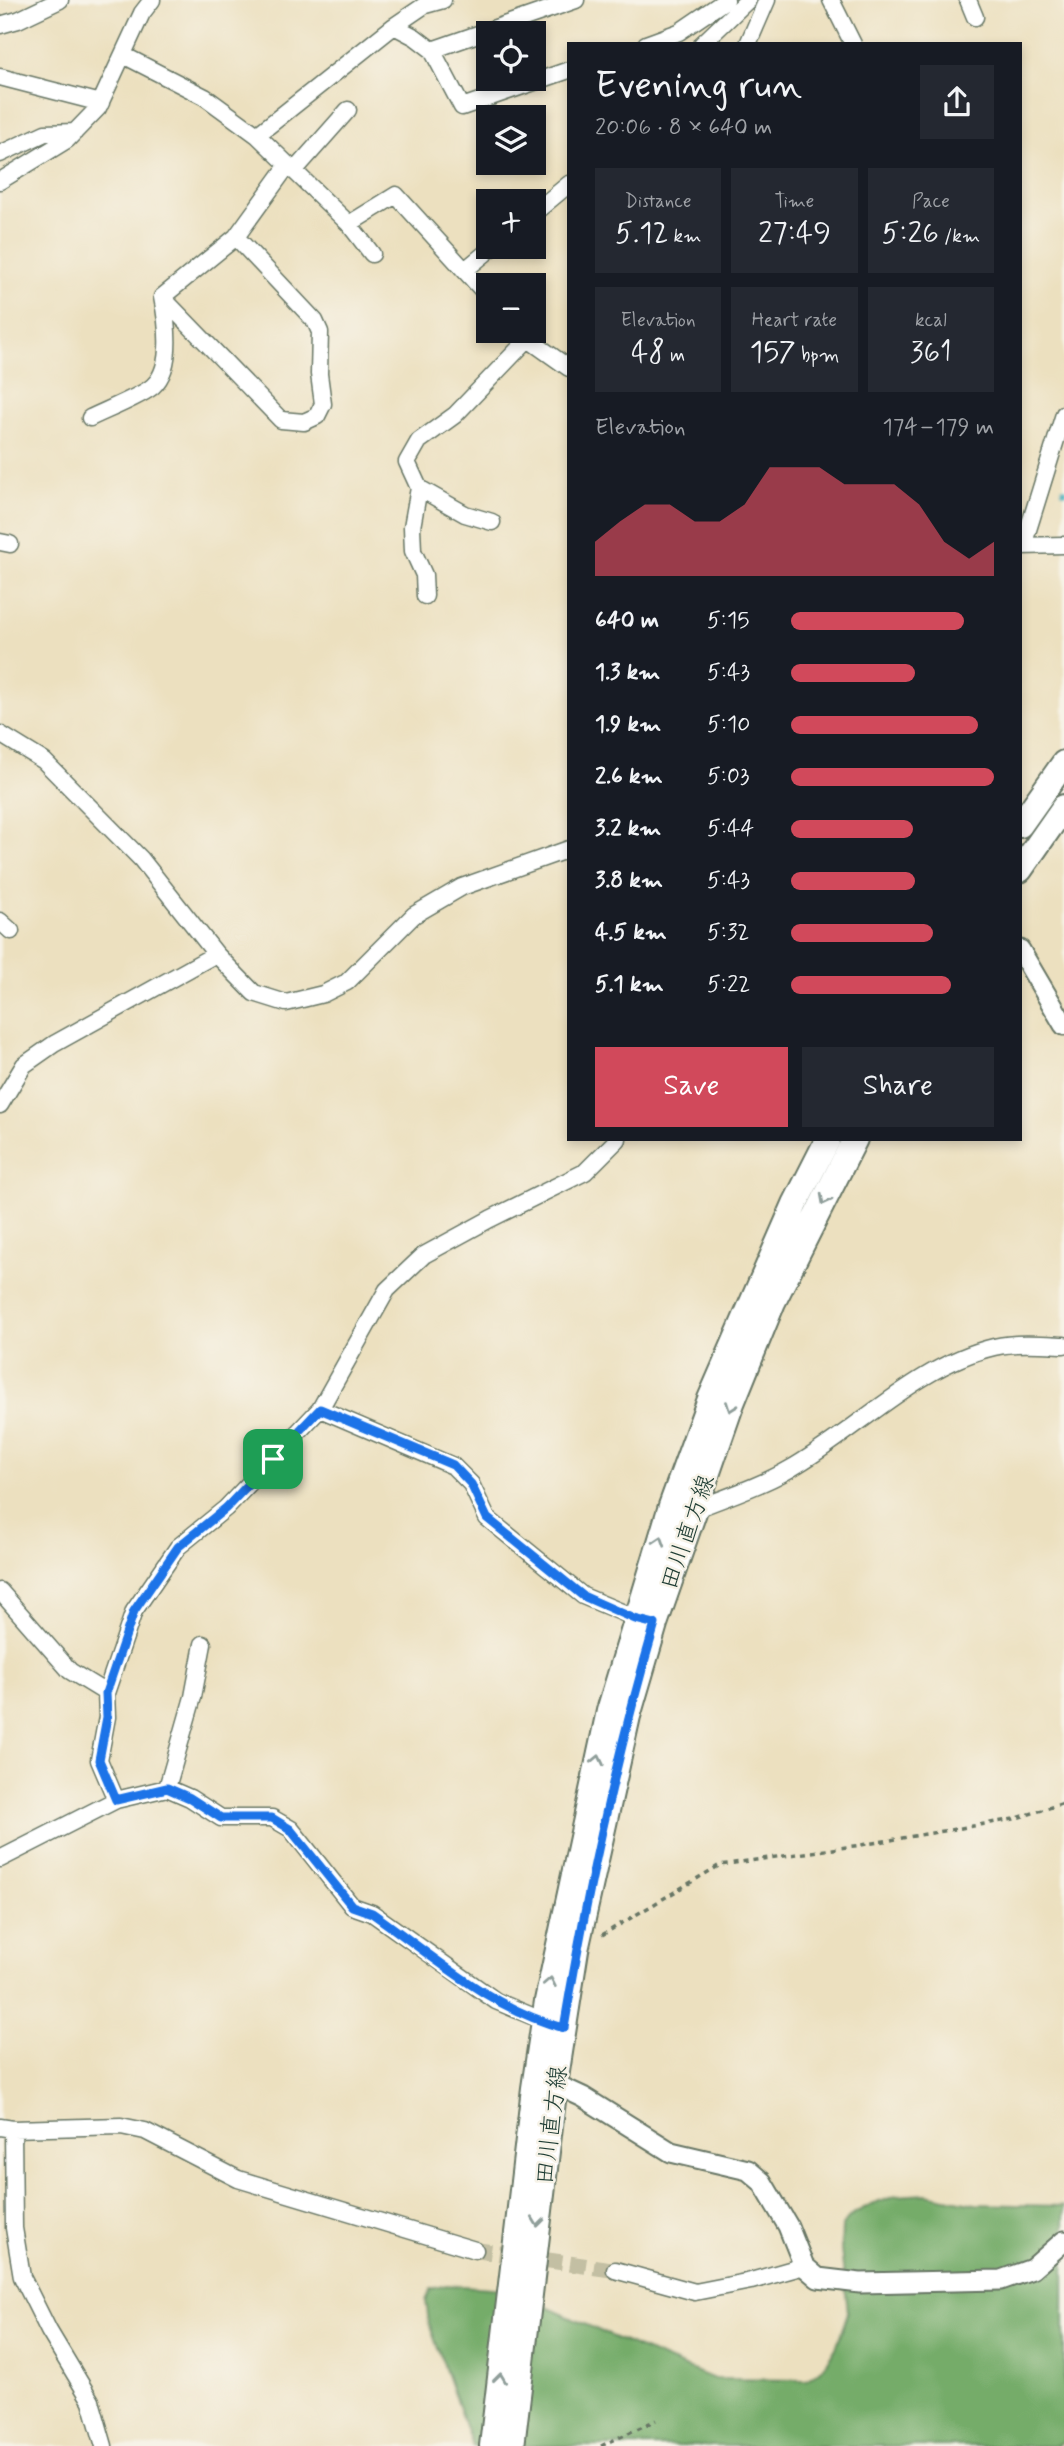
<!DOCTYPE html>
<html lang="en">
<head>
<meta charset="utf-8">
<style>
  body { margin:0; font-family:Mynerve,"Klee One",sans-serif; background:#242831; color:#f1f3f6; height:100vh; display:flex; flex-direction:column; font-size:26px; white-space:nowrap }
  * { box-sizing:border-box; margin:0 }
  p { font-size:23px; color:#9ea1a6 }
  .icon { flex:none; width:38px; height:38px; fill:none; stroke:currentColor; stroke-width:2; stroke-linecap:round; stroke-linejoin:round }
  .map { position:relative; flex:1; overflow:hidden }
  .sheet { position:absolute; left:567px; top:42px; width:455px; height:1099px; display:flex; flex-direction:column; background:#171b24; border-radius:0px; box-shadow:0 4px 10px #0003 }
  .sheet>* { flex:none }
  .tools { position:absolute; left:476px; top:21px; display:grid; gap:14px }
  .tools a { display:grid; place-items:center; width:70px; height:70px; border-radius:0px; background:#171b24; box-shadow:0 4px 10px #0003; font-size:35px }
  .pin { position:absolute; display:grid; place-items:center; width:60px; height:60px; color:#fff; margin:-30px; border-radius:14px; box-shadow:0 4px 10px #0006 }
  .round { display:grid; place-items:center; flex:none; width:74px; height:74px; border-radius:0px; background:#242831 }
  .overview { display:flex; align-items:center; justify-content:space-between; height:119px; padding:0 28px }
  h1 { font-size:38px; font-weight:600; line-height:52px }
  .metrics { display:grid; grid-template-columns:repeat(3,1fr); gap:10px; height:119px; padding:7px 28px }
  .metrics div { display:grid; align-content:center; border-radius:0px; background:#242831; text-align:center }
  .metrics b { font-size:30px; font-weight:600 }
  .metrics small { font-size:19px; font-weight:400 }
  .metrics p { font-size:19px }
  .chart { height:196px; padding:14px 28px }
  .chart p { display:flex; justify-content:space-between }
  .chart svg { width:100%; height:126px; margin-top:7px; fill:#d1495b; opacity:.7 }
  .primary-button { display:flex; gap:14px; margin-top:auto; padding:14px 28px }
  .primary-button a { flex:1; height:80px; border-radius:0px; background:#d1495b; color:#fff; font-size:28px; font-weight:600; line-height:80px; text-align:center }
  .primary-button a+a { background:#242831; color:#f1f3f6 }
  ul { padding:0 28px; list-style:none; font-size:23px }
  li { display:grid; grid-template-columns:112px 84px 1fr; align-items:center; height:52px }
  li i { height:18px; border-radius:9px; background:#d1495b }
  .map>svg:first-child { display:block }
  .forest { fill:#74ac69; stroke:#4a744e; stroke-width:2 }
  .lines { fill:none; stroke-linecap:round; stroke-linejoin:round }
  .stream { stroke:#3dacba; stroke-width:6 }
  .minor-tunnel { stroke:#c3bfa3; stroke-width:16; stroke-dasharray:16 8; stroke-linecap:butt }
  .minor-casing { stroke:#677665; stroke-width:19 }
  .tertiary-casing { stroke:#677665; stroke-width:23 }
  .primary-casing { stroke:#677665; stroke-width:28 }
  .path { stroke:#677665; stroke-width:3.5; stroke-dasharray:5 5; stroke-linecap:butt }
  .minor { stroke:#fff; stroke-width:16 }
  .tertiary { stroke:#fff; stroke-width:19 }
  .primary { stroke:#fff; stroke-width:24 }
  .oneway { stroke:#8f9e9a }
  .route-casing { stroke:#fff; stroke-width:14 }
  .route { stroke:#1a73e8; stroke-width:9 }
  .labels { text-anchor:middle; stroke-width:5; stroke-linejoin:round; paint-order:stroke }
  .street-label { font-size:24px; fill:#1f3d34; stroke:#f7f3e8 }
</style>
</head>
<body>
<div class="map">
<svg width="1064" height="2446" viewBox="0 0 1064 2446">
  <rect width="100%" height="100%" fill="#f7f3e8"/>
  <filter id="ink" filterUnits="userSpaceOnUse"><feTurbulence type="fractalNoise" baseFrequency=".0143" numOctaves="2"/><feDisplacementMap in="SourceGraphic" scale="14" xChannelSelector="R" yChannelSelector="G"/><feConvolveMatrix kernelMatrix="1 2 1 2 8 2 1 2 1" color-interpolation-filters="sRGB"/></filter>
  <filter id="wash" filterUnits="userSpaceOnUse"><feTurbulence type="fractalNoise" baseFrequency=".00686" numOctaves="4" result="noise"/><feDisplacementMap in="SourceGraphic" scale="28" xChannelSelector="R" yChannelSelector="G"/><feGaussianBlur stdDeviation="1.57" result="paint"/><feColorMatrix in="noise" values="0 0 0 0 0 0 0 0 0 0 0 0 0 0 0 0 0 1.4 0 .05"/><feComposite in="paint" operator="in"/></filter>
  <g filter="url(#wash)">
    <rect width="100%" height="100%" fill="#ece0bf"/>
    <!-- forest -->
    <path class="forest" d="M926,2194L976,2204L1064,2206V2442L1056,2446H472L429,2323L426,2301L431,2289L446,2285L507,2289L622,2341L714,2379L806,2380L820,2371L836,2348L848,2312L841,2250L842,2227L851,2215L864,2208L895,2196Z"/>
    <g class="lines">
      <!-- stream -->
      <path class="stream" d="M1064,490V491"/>
    </g>
  </g>
  <g filter="url(#ink)">
    <g class="lines">
      <!-- minor-tunnel -->
      <path class="minor-tunnel" d="M475,2250L615,2270"/>
      <!-- minor casing -->
      <g class="minor-casing">
        <path id="minor" d="M831,0L853,44
          M968,0L975,17
          M0,25L18,20L60,0
          M394,26L425,5L443,0
          M646,44L679,32L726,0
          M702,44L748,0
          M748,44L767,0
          M432,50L576,0
          M123,55L205,97L257,135L349,224L396,195L488,296
          M0,77L101,103
          M257,135L394,26L415,37L432,50L462,107L569,70
          M0,154L45,133L75,132
          M294,171L348,110
          M0,181L67,140L98,108L142,13L152,0
          M534,213L569,184
          M349,224L372,254
          M236,237L315,321L320,332L319,374L323,404L317,416L304,422L281,420L162,297L236,237L288,165
          M465,270L493,247
          M520,331L528,339L569,368
          M90,418C104,411 144,395 153,386C174,367 167,321 162,297
          M419,488L412,527L413,551L424,575L425,596
          M492,522L465,514L419,488L407,462L419,441L455,415L528,339
          M0,542L10,544
          M1020,546L1064,545
          M1023,546L1064,414
          M0,734L44,761L141,859L216,954L254,993L286,1003L323,994L347,982L414,915L462,887L569,849
          M0,921L11,931
          M0,1105L24,1065L54,1044L216,954
          M320,1409L453,1466L471,1484L487,1518L583,1596L643,1621
          M694,1510C725,1497 759,1487 788,1470C856,1432 917,1365 994,1347C1016,1342 1042,1344 1064,1345
          M0,1591L70,1671L106,1693
          M167,1788L193,1697L203,1644
          M116,1800L99,1760L107,1717L106,1693L134,1611L178,1547L226,1508L320,1409L387,1290L424,1255L490,1219L585,1172L618,1139
          M0,1859L116,1800L167,1788L190,1798L221,1818H272L291,1829L352,1906L372,1913L496,2001L551,2024
          M0,2127L13,2129L121,2126L145,2131L238,2179L475,2250
          M13,2129L14,2228L22,2277L49,2331L91,2401L104,2446
          M615,2270L695,2292L751,2281L804,2266"/>
      </g>
      <!-- tertiary casing -->
      <g class="tertiary-casing">
        <path id="tertiary" d="M1020,950L1064,1025
          M555,2084L583,2097L671,2152L748,2170L762,2182L788,2226L804,2266L818,2278L860,2283L1001,2280L1032,2269L1064,2241"/>
      </g>
      <!-- primary casing -->
      <g class="primary-casing">
        <path id="primary" d="M1020,825L1064,763
          M1020,870L1064,807
          M492,2446L534,2088L547,2001L609,1711L671,1506L710,1399L795,1204L828,1139
          M512,2446L555,2084L576,1950L628,1716L655,1624L732,1403L773,1302L855,1139"/>
      </g>
      <!-- path -->
      <path class="path" d="M602,1935L720,1865L861,1845L1014,1819L1064,1803
        M601,2446L656,2420"/>
      <!-- minor -->
      <use href="#minor" class="minor"/>
      <!-- tertiary -->
      <use href="#tertiary" class="tertiary"/>
      <!-- primary -->
      <use href="#primary" class="primary"/>
    </g>
    <!-- one-way arrows -->
    <defs><path id="oneway-chevron" d="M-2-3.5L2.5 0L-2 3.5" fill="none" stroke-width="1.6" stroke-linecap="round" stroke-linejoin="round" transform="scale(1.75)"/></defs>
    <g class="oneway">
      <use href="#oneway-chevron" transform="translate(825 1200) rotate(117)"/>
      <use href="#oneway-chevron" transform="translate(731 1407) rotate(110)"/>
      <use href="#oneway-chevron" transform="translate(660 1541) rotate(-72)"/>
      <use href="#oneway-chevron" transform="translate(598 1760) rotate(-78)"/>
      <use href="#oneway-chevron" transform="translate(550 1982) rotate(-79)"/>
      <use href="#oneway-chevron" transform="translate(538 2222) rotate(97)"/>
      <use href="#oneway-chevron" transform="translate(500 2378) rotate(-83)"/>
    </g>
  </g>
  <g class="lines" filter="url(#ink)">
    <!-- route casing -->
    <g class="route-casing">
      <path id="route" d="M320,1409L453,1465L471,1484L487,1518L583,1596L635,1619L655,1624C616,1756 587,1891 564,2028C492,2010 432,1955 372,1913L352,1906L290,1829L272,1818H221L190,1798L167,1788L116,1800L99,1760L107,1717L106,1693L134,1611L178,1547L226,1508Z"/>
    </g>
    <!-- route -->
    <use href="#route" class="route"/>
  </g>
  <g class="labels">
    <!-- street labels -->
    <g class="street-label">
      <text transform="translate(687 1532) rotate(-71)" y="8">田川直方線</text>
      <text transform="translate(551 2125) rotate(-83)" y="8">田川直方線</text>
    </g>
  </g>
</svg>
<div class="tools">
<a><svg class="icon" aria-label="locate" viewBox="0 0 24 24"><circle cx="12" cy="12" r="6"/><path d="M12 2v4M12 18v4M2 12h4M18 12h4"/></svg></a>
<a><svg class="icon" aria-label="layers" viewBox="0 0 24 24"><path d="M12 4l9 5-9 5-9-5zM3 14l9 5 9-5"/></svg></a>
<a>+</a>
<a>−</a>
</div>
<div class="pin" style="left:273px;top:1459px;background:#1e9e55"><svg class="icon" aria-label="arrive" viewBox="0 0 24 24"><path d="M6 21V4h12l-3 4 3 4H6"/></svg></div>
<section class="sheet">
<div class="overview"><div><h1>Evening run</h1><p>20:06 · 8 × 640 m</p></div><a class="round"><svg class="icon" aria-label="share" viewBox="0 0 24 24"><path d="M12 15V3M7 8l5-5 5 5M5 13v7h14v-7"/></svg></a></div>
<div class="metrics">
<div><p>Distance</p><b>5.12<small> km</small></b></div>
<div><p>Time</p><b>27:49</b></div>
<div><p>Pace</p><b>5:26<small> /km</small></b></div>
</div>
<div class="metrics">
<div><p>Elevation</p><b>48<small> m</small></b></div>
<div><p>Heart rate</p><b>157<small> bpm</small></b></div>
<div><p>kcal</p><b>361</b></div>
</div>
<div class="chart"><p><span>Elevation</span>174–179 m</p>
<svg viewBox="0 0 160 44" preserveAspectRatio="none"><path d="M0 44V32L10 25L20 19L30 19L40 25L50 25L60 19L70 6L80 6L90 6L100 12L110 12L120 12L130 19L140 32L150 38L160 32V44z"/></svg>
</div>
<ul>
<li><b>640 m</b>5:15<i style="width:85%"></i></li>
<li><b>1.3 km</b>5:43<i style="width:61%"></i></li>
<li><b>1.9 km</b>5:10<i style="width:92%"></i></li>
<li><b>2.6 km</b>5:03<i style="width:100%"></i></li>
<li><b>3.2 km</b>5:44<i style="width:60%"></i></li>
<li><b>3.8 km</b>5:43<i style="width:61%"></i></li>
<li><b>4.5 km</b>5:32<i style="width:70%"></i></li>
<li><b>5.1 km</b>5:22<i style="width:79%"></i></li>
</ul>
<div class="primary-button"><a>Save</a><a>Share</a></div>
</section>
</div>
</body>
</html>
